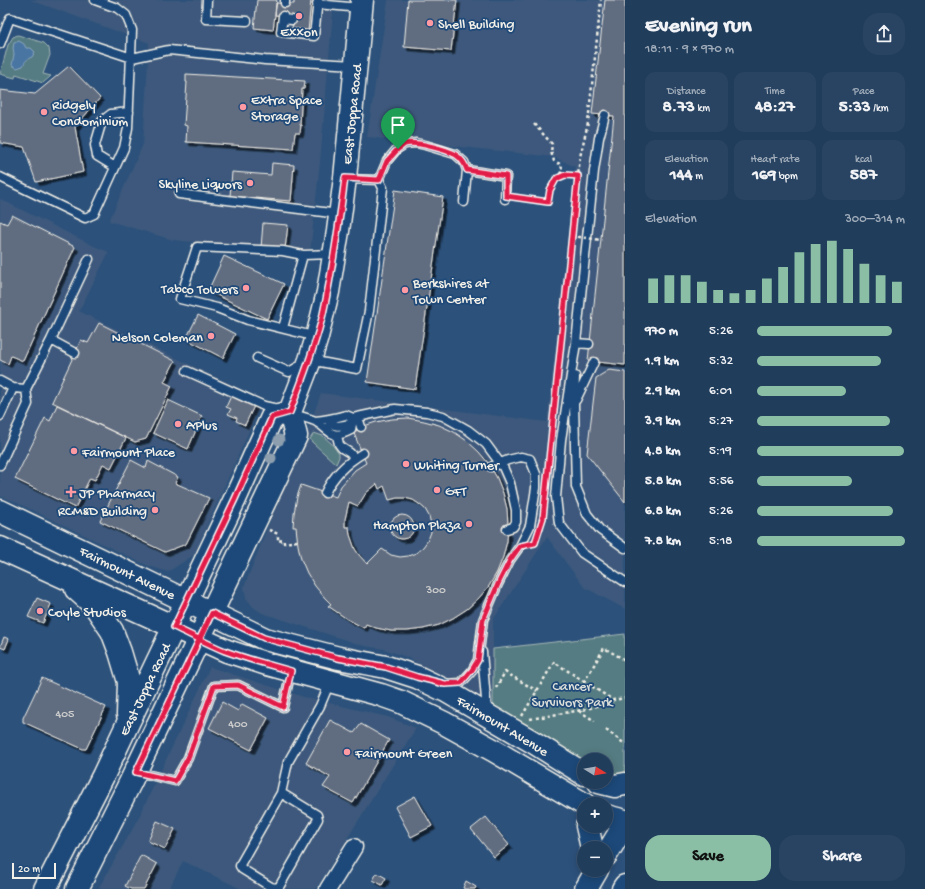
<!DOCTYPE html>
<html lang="en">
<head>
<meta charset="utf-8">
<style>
  body { margin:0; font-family:"Gochi Hand",sans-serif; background:#294462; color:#f1f3f6; height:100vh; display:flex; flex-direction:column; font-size:15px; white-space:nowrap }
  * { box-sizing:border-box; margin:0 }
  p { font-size:13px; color:#a2aebb }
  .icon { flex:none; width:22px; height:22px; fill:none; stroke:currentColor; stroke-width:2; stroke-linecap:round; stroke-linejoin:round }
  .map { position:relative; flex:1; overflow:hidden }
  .side { display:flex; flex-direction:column; background:#213d5c; width:300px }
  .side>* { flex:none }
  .needle { width:26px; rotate:101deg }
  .controls { position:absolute; left:577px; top:753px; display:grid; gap:8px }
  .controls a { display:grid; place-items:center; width:36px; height:36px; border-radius:50%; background:#213d5c; box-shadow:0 2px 10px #0003,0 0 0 1px #3e5672; font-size:20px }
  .scale { position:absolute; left:12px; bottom:10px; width:44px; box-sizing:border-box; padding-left:4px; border:2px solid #f4f1e8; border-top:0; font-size:11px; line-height:14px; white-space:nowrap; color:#f4f1e8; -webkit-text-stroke:3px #1f4a7a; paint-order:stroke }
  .pin { position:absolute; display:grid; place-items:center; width:34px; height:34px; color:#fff; margin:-41px -17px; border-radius:50% 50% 50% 0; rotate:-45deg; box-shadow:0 0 4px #0007 }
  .pin .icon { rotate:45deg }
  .round { display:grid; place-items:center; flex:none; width:42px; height:42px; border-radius:16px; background:#294462 }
  .overview { display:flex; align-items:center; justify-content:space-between; height:68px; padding:0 20px }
  h1 { font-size:22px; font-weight:800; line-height:30px }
  .figures { display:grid; grid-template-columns:repeat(3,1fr); gap:6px; height:68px; padding:4px 20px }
  .figures div { display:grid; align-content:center; border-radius:10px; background:#294462; text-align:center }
  .figures b { font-size:17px; font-weight:800 }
  .figures small { font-size:11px; font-weight:400 }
  .figures p { font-size:11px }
  .chart { height:112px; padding:8px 20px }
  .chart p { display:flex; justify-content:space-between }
  .chart svg { width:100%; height:72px; margin-top:4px; stroke:#8abfa5; stroke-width:6 }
  .action { display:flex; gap:8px; margin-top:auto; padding:8px 20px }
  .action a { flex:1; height:46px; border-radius:16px; background:#8abfa5; color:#111; font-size:16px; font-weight:800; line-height:46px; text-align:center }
  .action a+a { background:#294462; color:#f1f3f6 }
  ul { padding:0 20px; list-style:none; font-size:13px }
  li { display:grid; grid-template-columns:64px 48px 1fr; align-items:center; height:30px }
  li i { height:10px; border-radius:5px; background:#8abfa5 }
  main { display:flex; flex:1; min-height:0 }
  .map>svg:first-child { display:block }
  .built { fill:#3c597c }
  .green { fill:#547b82; stroke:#a4b6b5 }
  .water { fill:#4875a3; stroke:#8da7bf }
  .building { fill:#606c80; stroke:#f4f1e8; fill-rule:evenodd; filter:url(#shadow) }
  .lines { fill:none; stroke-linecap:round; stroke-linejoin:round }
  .service-casing { stroke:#f4f1e8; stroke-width:11 }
  .minor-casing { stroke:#f4f1e8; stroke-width:19 }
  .secondary-casing { stroke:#f4f1e8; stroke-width:25 }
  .path { stroke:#f4f1e8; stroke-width:2.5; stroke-dasharray:3 3; stroke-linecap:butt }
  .service { stroke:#1f4a7a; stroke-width:8 }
  .minor { stroke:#1f4a7a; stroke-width:16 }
  .secondary { stroke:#1f4a7a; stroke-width:22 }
  .path-bridge { stroke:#f4f1e8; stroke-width:2.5; stroke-dasharray:3 3; stroke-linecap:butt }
  .tree { fill:#8d9faf }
  .route-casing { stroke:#fff; stroke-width:8 }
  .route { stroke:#e11d48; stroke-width:5 }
  .poi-dot { fill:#ff9aa2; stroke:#1f4a7a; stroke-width:1.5 }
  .labels { text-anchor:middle; stroke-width:3.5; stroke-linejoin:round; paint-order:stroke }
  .number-label { font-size:12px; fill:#cfd0ce }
  .poi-label { font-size:14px; fill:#f4f1e8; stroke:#1f4a7a; text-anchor:start }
  .street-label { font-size:14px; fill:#f4f1e8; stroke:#1f4a7a }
  .park-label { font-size:14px; fill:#dcdfd9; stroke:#1f4a7a }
</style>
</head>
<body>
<main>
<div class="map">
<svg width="625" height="889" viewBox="0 0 625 889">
  <defs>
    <filter id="shadow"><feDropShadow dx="3.5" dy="3.5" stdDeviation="0" flood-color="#0009"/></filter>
  </defs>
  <rect width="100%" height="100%" fill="#2c517b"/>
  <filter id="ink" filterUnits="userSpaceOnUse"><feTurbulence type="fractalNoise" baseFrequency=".025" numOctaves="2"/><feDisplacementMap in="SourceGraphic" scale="8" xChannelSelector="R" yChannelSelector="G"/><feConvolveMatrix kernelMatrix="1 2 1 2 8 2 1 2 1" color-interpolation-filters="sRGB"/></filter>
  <g filter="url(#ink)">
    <!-- built -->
    <path class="built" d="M30,0H334L320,163L310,254L173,240L109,221L143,144L149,43Z
      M388,0H625V609L584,587L547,537L493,620V708L409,658L384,649L364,646L262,613L253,607L246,598L244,587L286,480L306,436L321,393L547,422L575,167L554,157L367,137Z
      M0,199L94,246L109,252L79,311L263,400L194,555L168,572L146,565L13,501L0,496Z
      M210,667L304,697L388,717L416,728L316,889H241L183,861L169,889H98L137,821Z"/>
    <!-- green -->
    <path class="green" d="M18,35L44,43L49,48L50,55L43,74L51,76L43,83L16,74L15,78L0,74L8,45L13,37Z
      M314,433L323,436L331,443L339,454V457L336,464L312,442L310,439Z
      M625,634V778L606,775V760H584V762L493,708V649Z"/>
    <!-- water -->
    <path class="water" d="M19,41L24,44L26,48H31L35,52L32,57C27,59 25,61 23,66L17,68L12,65L14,54L13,48L14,43Z"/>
    <!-- building -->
    <path class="building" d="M257,0H277L273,30L254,28Z
      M294,0H311L308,32L292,31L293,17L275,15L276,3L294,4Z
      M408,0H457L451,51L404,47Z
      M605,0H625V365L588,361L614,116L592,114Z
      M69,66L100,98L75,127L83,172L36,182L24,147L0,143V90L35,94Z
      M186,74L305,81L304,89H302L300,125H301L300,133H295L293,149L186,142L187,126L184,125L187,82H186Z
      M272,163L294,165L291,201L230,196L232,172L271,175Z
      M395,190L443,197L415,389L367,382Z
      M12,215L75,247L23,361L11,356L8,364L0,360V221L7,224Z
      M263,223L288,225L285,249L261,248Z
      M224,256L284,284L267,319L208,291Z
      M198,315L235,334L223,358L186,339Z
      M99,323L175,361L164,382L172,386L146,439L135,442L52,402L81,340L88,343Z
      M609,370L625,372V502L587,454L596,378Z
      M231,396L254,406L245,425L236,421L237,418L228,414L231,409L226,407Z
      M168,400L202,416L188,449L153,433Z
      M57,405L126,438L111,468L103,464L95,480L90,478L75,508L15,479L45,418L50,421Z
      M408,418L424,421L439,425L454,432L467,441L479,452L489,464L497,478L503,493L507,509L508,525L507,541L503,557L497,572L489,586L479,598L467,609L453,618L439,625L423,629L407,631H391L376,628L366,624L364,628L347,619L328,606L331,604L325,598L315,586L307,573L301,559L298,545L296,527H293L294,513L297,497L301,485L336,497L341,486L355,470L366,463L353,431L361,427L376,422L392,419ZM377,484L379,489L384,486L389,500L397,498H405L413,500L419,504L425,509L429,516L431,524V532L428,540L423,547L416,553L408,556L400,557L391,555L382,549L367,564L359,555L355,549L350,535L349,527H345V519L349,502L358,506L366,493Z
      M131,460L146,468L148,461L178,477L175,483L209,498L186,544L165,552L100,521Z
      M390 527a12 12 0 1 1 24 0a12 12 0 1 1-24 0Z
      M37,598L51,604L43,623L28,617Z
      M4,637L9,639L5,649L0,647Z
      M42,678L106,707L86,749H83L23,722V718Z
      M222,702L238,711L242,704L268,718L251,750L209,728Z
      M330,720L354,733L361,724L389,740L353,803L323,787L330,777L306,763Z
      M415,796L432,826L411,837L395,807Z
      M486,817L509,845L494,857L471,829Z
      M157,821L175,829L165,849L148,841Z
      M141,855L157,864L144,889H131L125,886Z
      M377,873L386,878L382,885L373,880Z
      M466,881L476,887L475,889H465L463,888Z"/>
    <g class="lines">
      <!-- service casing -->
      <g class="service-casing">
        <path id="service" d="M207,0L206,19L247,21
          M285,3V0
          M317,4L360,8
          M283,16L281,32L314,36L318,0
          M283,19L292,20
          M0,44L10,18L132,58L169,50L265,60L355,65
          M605,115L599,138L594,171L576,343L561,440L556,497L559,523L582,553L625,582
          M115,167L97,156L95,145L102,121L111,114L129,112
          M467,170L506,176L505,199
          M0,177L85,218L94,214L124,148L128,128L132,30L126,15L117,8L95,0
          M346,179L379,180
          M179,194L339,214
          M283,328L303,255
          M317,337L248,320L217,308L180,299L197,247L283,251L303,255L334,254
          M51,340L75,353
          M576,343L589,344
          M257,358L289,372L310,360L357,369L369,311L383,188L379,180L387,161L397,149L405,144L416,143L425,145L455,154L464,162L467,170L464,202
          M187,371L264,406L278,409
          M575,376L574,404L576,487L587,514L600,530L625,548
          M0,381L13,388L26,389
          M576,400L594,362
          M293,414C300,416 308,418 315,421C331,430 330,441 351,430L353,418
          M0,416L13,388
          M358,417L361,427
          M328,420C334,428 341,426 350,424L353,419
          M315,421C326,420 335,418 346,415L353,418L395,409L427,412L443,416L468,430L486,444L503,467L510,483L516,510V522L513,527L507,529
          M337,436L339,444L342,448L350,453L354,458
          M0,465L28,404L26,389L51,340L89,259
          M325,493C333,476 346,463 363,453
          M482,652L487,712
          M445,684L461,683L472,671L478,660L483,620L498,584L510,560L520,546L530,526L536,488V474L530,459L521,457L508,460L491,467
          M137,772L175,781L188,758L214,686L238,685L283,707L291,671
          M281,793L317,815L318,819L279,887L275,888L271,887L242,869L240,866L241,863L281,793L288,762L320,706L330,682"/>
      </g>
      <!-- minor casing -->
      <g class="minor-casing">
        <path id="minor" d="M328,889L354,847"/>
      </g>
      <!-- secondary casing -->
      <g class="secondary-casing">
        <path id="secondary" d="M0,511L265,639L339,658L386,667L417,677L446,691L533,742L584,774
          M0,548L227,651L267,664L381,695L401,702L444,723L493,750L584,804
          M76,589L95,606L112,631L120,652L129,682L128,715
          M599,782L615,786L625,784
          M606,816L625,821
          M587,826L592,848
          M606,855L625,824
          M45,889L103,776L128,723L235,499L272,417L290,412
          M77,889L130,783L296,436L290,412L310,360L317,337L328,292L338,231L345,178L362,0
          M586,889L597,870
          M623,889L625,886"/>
      </g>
      <!-- path -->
      <path class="path" d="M534,124L552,144L551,152L554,161L562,165L560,177
        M515,198L548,202L550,190L556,179L565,175L578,176
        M557,382L578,176L580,157L588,123L601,0
        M269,530L278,534V541L284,540V543L297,541
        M584,682L604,648L625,660
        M496,688L505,672L537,691
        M579,711L595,721
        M522,716L554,662L613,700L625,698
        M530,719L587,709L613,701
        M606,730L625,744"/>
      <!-- service -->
      <use href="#service" class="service"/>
      <!-- minor -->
      <use href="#minor" class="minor"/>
      <!-- secondary -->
      <use href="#secondary" class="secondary"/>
      <!-- path-bridge -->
      <path class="path-bridge" d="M572,236L601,240"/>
    </g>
    <!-- trees -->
    <g class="tree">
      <circle cx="279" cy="440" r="5.5"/>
      <circle cx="271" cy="458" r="5.5"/>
    </g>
  </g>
  <g class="lines" filter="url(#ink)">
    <!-- route casing -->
    <g class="route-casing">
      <path id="route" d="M398,149L387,161L379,180L345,178C339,224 333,269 323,314C315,348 302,380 290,412L272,417L235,499L174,627C191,635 208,644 225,651C247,659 269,665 291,671L283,707L238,685L214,686L188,758L175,781L136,772L212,613L264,638L338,658L386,667L417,677L445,684L461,683L472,670L478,660L483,620L498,584L510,560L520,546L535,543L543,518L578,176L565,175L556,179L550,190L548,202L506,196V176L467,170C465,164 462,159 456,155C448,150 415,141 405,144C403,145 400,148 398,149"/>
    </g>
    <!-- route -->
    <use href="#route" class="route"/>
  </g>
  <!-- markers -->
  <g class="poi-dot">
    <circle cx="299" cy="16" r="4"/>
    <circle cx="430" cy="23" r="4"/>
    <circle cx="243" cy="107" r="4"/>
    <circle cx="44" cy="112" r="4"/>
    <circle cx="250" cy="183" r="4"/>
    <circle cx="246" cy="288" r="4"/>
    <circle cx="405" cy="290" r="4"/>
    <circle cx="211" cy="336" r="4"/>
    <circle cx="178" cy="424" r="4"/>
    <circle cx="74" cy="451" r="4"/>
    <circle cx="406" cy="464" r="4"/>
    <circle cx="437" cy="490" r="4"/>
    <path d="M69 486h4v4h4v4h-4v4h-4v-4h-4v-4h4z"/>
    <circle cx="155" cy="510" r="4"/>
    <circle cx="469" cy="524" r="4"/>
    <circle cx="40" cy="611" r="4"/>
    <circle cx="347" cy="752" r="4"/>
  </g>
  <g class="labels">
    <!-- number labels -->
    <g class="number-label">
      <text x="436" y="593">300</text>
      <text x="65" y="717">405</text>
      <text x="238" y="727">400</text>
    </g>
    <!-- poi labels -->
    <g class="poi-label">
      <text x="438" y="28">Shell Building</text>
      <text x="299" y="36" text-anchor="middle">Exxon</text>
      <text x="251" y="104">Extra Space<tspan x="251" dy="16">Storage</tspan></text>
      <text x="52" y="109">Ridgely<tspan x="52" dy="16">Condominium</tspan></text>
      <text x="242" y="188" text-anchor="end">Skyline Liquors</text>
      <text x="413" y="287">Berkshires at<tspan x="413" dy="16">Town Center</tspan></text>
      <text x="238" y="293" text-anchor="end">Tabco Towers</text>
      <text x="203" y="341" text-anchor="end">Nelson Coleman</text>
      <text x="186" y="429">APlus</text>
      <text x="82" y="456">Fairmount Place</text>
      <text x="414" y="469">Whiting Turner</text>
      <text x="445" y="495">GFT</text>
      <text x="79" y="497">JP Pharmacy</text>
      <text x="147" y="515" text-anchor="end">RCM&amp;D Building</text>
      <text x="461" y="529" text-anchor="end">Hampton Plaza</text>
      <text x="48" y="616">Coyle Studios</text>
      <text x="355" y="757">Fairmount Green</text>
    </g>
    <!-- street labels -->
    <g class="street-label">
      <text transform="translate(351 114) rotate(-84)" y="5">East Joppa Road</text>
      <text transform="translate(128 572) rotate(26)" y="5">Fairmount Avenue</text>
      <text transform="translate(144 689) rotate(-64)" y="5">East Joppa Road</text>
      <text transform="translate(503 725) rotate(31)" y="5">Fairmount Avenue</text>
    </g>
    <!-- park labels -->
    <g class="park-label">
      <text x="572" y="690">Cancer<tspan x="572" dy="16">Survivors Park</tspan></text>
    </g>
  </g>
</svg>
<div class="controls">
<a><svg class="needle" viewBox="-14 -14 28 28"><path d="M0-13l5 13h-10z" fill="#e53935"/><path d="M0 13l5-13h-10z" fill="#a2aebb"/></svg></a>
<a>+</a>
<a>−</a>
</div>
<div class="scale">20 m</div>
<div class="pin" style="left:398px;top:149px;background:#1e9e55"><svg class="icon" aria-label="arrive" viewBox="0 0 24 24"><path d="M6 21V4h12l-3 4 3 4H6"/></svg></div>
</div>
<section class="side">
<div class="overview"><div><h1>Evening run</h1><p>18:11 · 9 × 970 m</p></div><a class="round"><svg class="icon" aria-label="share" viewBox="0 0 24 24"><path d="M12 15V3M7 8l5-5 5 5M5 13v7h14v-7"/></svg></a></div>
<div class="figures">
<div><p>Distance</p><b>8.73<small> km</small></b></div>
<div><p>Time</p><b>48:27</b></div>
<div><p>Pace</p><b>5:33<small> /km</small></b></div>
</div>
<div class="figures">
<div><p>Elevation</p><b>144<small> m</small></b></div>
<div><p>Heart rate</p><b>169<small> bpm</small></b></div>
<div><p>kcal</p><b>587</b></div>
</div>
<div class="chart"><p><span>Elevation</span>300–314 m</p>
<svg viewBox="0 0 160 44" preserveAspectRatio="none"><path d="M5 44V29M15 44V27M25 44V27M35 44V31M45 44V36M55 44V38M65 44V36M75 44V29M85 44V22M95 44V13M105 44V8M115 44V6M125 44V11M135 44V20M145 44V27M155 44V31"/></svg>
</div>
<ul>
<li><b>970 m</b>5:26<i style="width:91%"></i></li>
<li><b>1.9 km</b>5:32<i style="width:84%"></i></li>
<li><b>2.9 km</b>6:01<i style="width:60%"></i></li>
<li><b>3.9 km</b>5:27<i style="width:90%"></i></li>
<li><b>4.8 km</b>5:19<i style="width:99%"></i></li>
<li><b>5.8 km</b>5:56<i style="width:64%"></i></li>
<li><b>6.8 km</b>5:26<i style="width:92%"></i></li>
<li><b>7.8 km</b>5:18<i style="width:100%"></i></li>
</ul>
<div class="action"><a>Save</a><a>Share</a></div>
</section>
</main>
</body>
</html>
